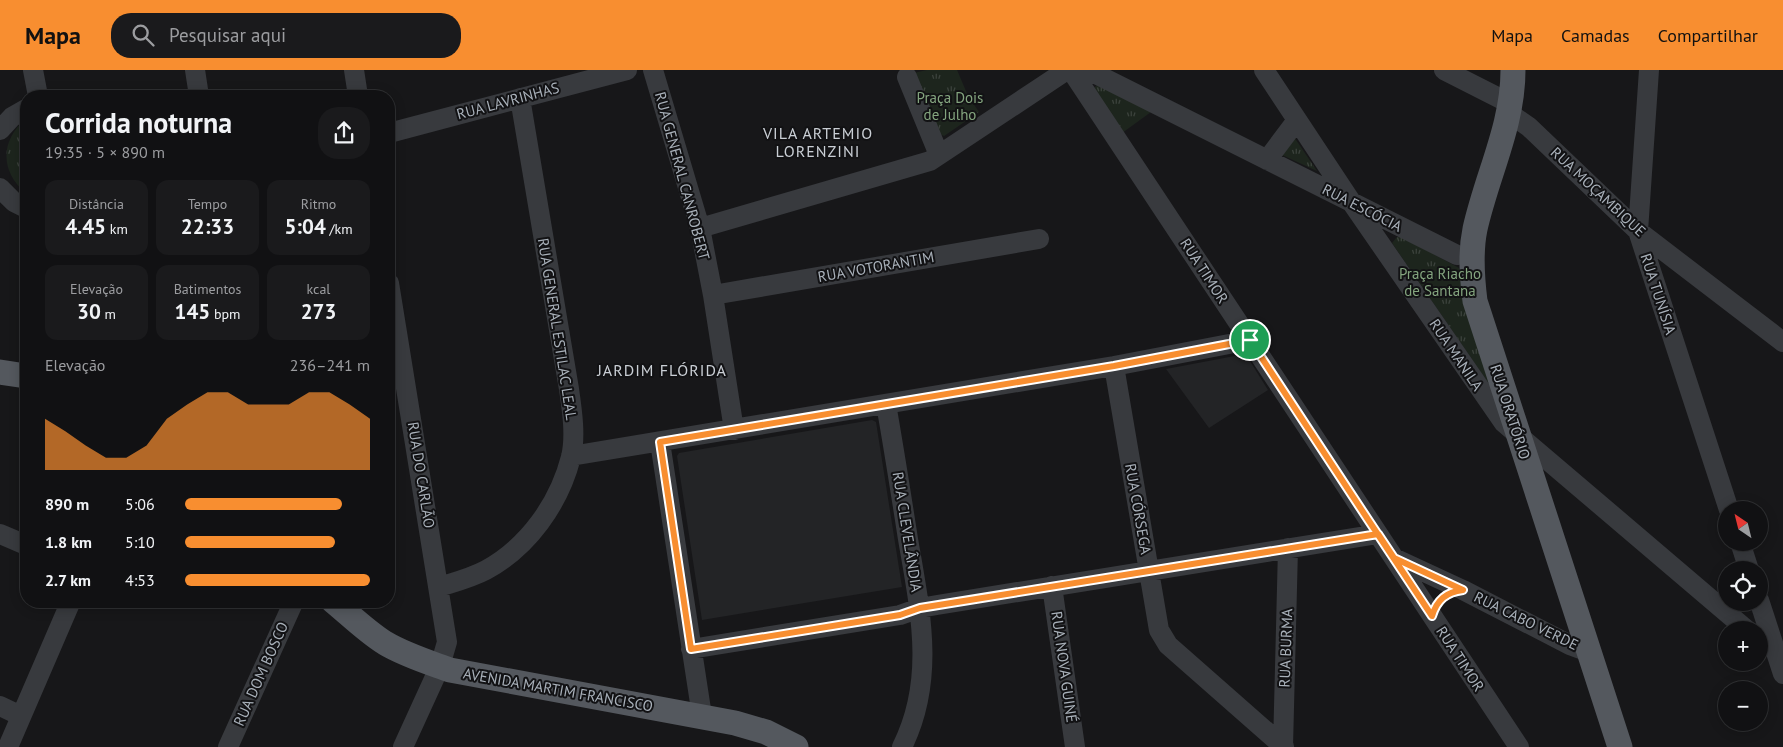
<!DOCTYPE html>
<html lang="pt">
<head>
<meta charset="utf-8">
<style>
  body { margin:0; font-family:"PT Sans",sans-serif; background:#1a1a1c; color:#f1f3f6; height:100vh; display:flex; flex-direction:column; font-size:19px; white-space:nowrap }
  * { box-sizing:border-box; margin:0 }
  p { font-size:16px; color:#9c9da0 }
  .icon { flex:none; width:28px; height:28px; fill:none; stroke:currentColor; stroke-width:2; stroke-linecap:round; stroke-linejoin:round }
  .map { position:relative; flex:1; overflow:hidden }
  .sheet { position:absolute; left:20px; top:20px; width:375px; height:518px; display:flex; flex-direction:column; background:#111113; border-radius:20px; box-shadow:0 2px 12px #0003,0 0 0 1px #303133 }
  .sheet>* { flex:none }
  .needle { width:32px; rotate:325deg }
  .controls { position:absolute; left:1718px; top:431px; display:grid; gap:10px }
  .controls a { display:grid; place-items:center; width:50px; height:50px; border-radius:50%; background:#111113; box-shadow:0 2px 12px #0003,0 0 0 1px #303133; font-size:25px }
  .pin { position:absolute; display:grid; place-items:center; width:42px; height:42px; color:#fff; margin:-21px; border:2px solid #fff; border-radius:50%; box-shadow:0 1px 5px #0007 }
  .round { display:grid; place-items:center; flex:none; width:52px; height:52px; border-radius:20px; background:#1a1a1c }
  .overview { display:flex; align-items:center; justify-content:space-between; height:85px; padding:0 25px }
  h1 { font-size:28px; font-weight:600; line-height:38px }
  .figures { display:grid; grid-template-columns:repeat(3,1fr); gap:8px; height:85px; padding:5px 25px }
  .figures div { display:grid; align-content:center; border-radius:12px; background:#1a1a1c; text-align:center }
  .figures b { font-size:21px; font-weight:600 }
  .figures small { font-size:14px; font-weight:400 }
  .figures p { font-size:14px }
  .chart { height:140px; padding:10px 25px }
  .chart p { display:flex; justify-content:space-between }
  .chart svg { width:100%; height:90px; margin-top:5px; fill:#f88e30; opacity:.7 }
  ul { padding:0 25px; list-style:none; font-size:16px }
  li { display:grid; grid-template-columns:80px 60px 1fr; align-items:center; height:38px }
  li i { height:12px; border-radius:6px; background:#f88e30 }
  header { display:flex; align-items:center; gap:30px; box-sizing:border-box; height:70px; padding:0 25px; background:#f88e30; color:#111 }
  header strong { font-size:24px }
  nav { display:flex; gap:28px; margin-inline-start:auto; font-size:18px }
  .search { width:350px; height:45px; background:#1a1a1c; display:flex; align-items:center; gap:12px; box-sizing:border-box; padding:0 18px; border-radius:20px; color:#9c9da0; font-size:19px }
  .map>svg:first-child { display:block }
  .built { fill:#232426 }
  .park { fill:url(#park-tufts) }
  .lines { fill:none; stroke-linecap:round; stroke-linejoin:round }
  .minor { stroke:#383a3e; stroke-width:20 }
  .major { stroke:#54585e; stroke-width:25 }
  .route-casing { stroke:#fff; stroke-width:10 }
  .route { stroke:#f88e30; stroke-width:6 }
  .labels { text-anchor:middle; stroke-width:4; stroke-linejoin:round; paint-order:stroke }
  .park-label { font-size:15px; fill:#84a57f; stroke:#121214 }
  .street-label { font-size:15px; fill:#a9b1ba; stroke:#121214 }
  .neighbourhood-label { font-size:16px; letter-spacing:1px; fill:#cacfd5; stroke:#121214 }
</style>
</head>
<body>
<header>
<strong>Mapa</strong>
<div class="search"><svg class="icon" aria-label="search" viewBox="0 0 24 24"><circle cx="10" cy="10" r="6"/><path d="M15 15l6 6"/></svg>Pesquisar aqui</div>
<nav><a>Mapa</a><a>Camadas</a><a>Compartilhar</a></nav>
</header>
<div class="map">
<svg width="1783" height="677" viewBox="0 0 1783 677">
  <defs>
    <pattern id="park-tufts" width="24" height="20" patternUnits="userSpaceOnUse" patternTransform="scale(1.25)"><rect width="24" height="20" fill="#1d251d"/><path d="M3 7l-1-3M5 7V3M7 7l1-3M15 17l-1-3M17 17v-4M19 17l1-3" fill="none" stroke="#3b423c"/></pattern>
  </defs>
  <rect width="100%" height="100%" fill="#171719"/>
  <!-- built -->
  <path class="built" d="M1240,285L1248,288L1268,320L1209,358L1166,299Z
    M872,350L876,352L902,517L702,550L677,386L679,383Z"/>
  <!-- park -->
  <path class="park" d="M927,0H957L968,26L979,42L944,66L940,64L914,3Z
    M1097,15L1151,42L1122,63L1094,18Z
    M26,49V123C0,102 0,70 26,49Z
    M1294,67L1317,101L1280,84Z
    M1397,167H1402L1459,198L1465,237L1491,317L1392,173Z"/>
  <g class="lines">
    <!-- minor -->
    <path class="minor" d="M33,0L38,26
      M195,0L199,26
      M354,0L358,26
      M653,0L700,158L713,225L734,360
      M1071,0L1519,677
      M1088,0L1457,185
      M1264,0L1352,133L1504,353L1747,560
      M1444,0L1511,34
      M1649,0L1638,161L1729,440
      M907,7L939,85
      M1509,43L1529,57L1638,161L1783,272
      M0,60L12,47L26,39
      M389,63L627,0
      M1267,90L1297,50
      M0,118L14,132L26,138
      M700,158L930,91L1067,0
      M389,213L447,572L440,596L403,677
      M713,225L1039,169
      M1114,296L1159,560L1168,575L1284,677
      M886,334C894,379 901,424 908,469C920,540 936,609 902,677
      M660,372L702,646
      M571,386L1114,296L1250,270
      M0,464L26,475
      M1740,472L1749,500
      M1394,488L1463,520L1570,575L1589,582
      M1052,516L1075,677
      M439,517C455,512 471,508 486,500C528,477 559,434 571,387C576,366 572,340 569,319L520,28
      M1759,530L1783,604
      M691,579L900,545L920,538L937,535L1378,464
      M0,636L21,646
      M8,677L71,531
      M228,677L294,531
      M1283,677L1288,478"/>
    <!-- major -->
    <path class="major" d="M1513,0C1513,56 1487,105 1475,159C1470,183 1472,207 1475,231L1620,677
      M0,302L26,306
      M333,531C350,545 366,561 385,573C405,585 428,592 450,600L735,653L766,662L796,677"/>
  </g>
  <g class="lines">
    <!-- route casing -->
    <g class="route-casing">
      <path id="route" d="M1250,270L1114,296L660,372L691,579L900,545L920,538L1378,464L1394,488L1463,520C1446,522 1437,530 1432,546L1365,445L1250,270"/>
    </g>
    <!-- route -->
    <use href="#route" class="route"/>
  </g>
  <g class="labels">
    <!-- park labels -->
    <g class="park-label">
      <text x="950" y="33">Praça Dois<tspan x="950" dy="17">de Julho</tspan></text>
      <text x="1440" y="209">Praça Riacho<tspan x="1440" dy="17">de Santana</tspan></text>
    </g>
    <!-- street labels -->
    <g class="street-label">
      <text transform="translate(508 31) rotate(-15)" y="5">RUA LAVRINHAS</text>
      <text transform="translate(682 106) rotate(75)" y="5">RUA GENERAL CANROBERT</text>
      <text transform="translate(1598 122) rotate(43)" y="5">RUA MOÇAMBIQUE</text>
      <text transform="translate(1362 138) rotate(27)" y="5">RUA ESCÓCIA</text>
      <text transform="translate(876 197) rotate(-10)" y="5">RUA VOTORANTIM</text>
      <text transform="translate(1204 201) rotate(57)" y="5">RUA TIMOR</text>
      <text transform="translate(1658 224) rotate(72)" y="5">RUA TUNÍSIA</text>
      <text transform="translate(557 259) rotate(81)" y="5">RUA GENERAL ESTILAC LEAL</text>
      <text transform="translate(1456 285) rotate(56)" y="5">RUA MANILA</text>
      <text transform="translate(1510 342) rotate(72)" y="5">RUA ORATÓRIO</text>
      <text transform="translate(421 405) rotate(81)" y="5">RUA DO CARLÃO</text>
      <text transform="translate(1138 439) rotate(80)" y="5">RUA CÓRSEGA</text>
      <text transform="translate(907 462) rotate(81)" y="5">RUA CLEVELÂNDIA</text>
      <text transform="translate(1526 551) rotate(26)" y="5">RUA CABO VERDE</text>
      <text transform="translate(1286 578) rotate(-88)" y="5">RUA BURMA</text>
      <text transform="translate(1460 589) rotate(57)" y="5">RUA TIMOR</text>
      <text transform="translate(1064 597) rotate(82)" y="5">RUA NOVA GUINÉ</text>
      <text transform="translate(261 604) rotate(-66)" y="5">RUA DOM BOSCO</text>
      <text transform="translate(558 620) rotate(10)" y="5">AVENIDA MARTIM FRANCISCO</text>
    </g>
    <!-- neighbourhood labels -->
    <g class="neighbourhood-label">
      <text x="818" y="69">VILA ARTEMIO<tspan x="818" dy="18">LORENZINI</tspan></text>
      <text x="662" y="306">JARDIM FLÓRIDA</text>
    </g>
  </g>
</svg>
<div class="controls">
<a><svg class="needle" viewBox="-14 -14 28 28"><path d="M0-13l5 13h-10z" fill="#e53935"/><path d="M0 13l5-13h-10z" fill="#9c9da0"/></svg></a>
<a><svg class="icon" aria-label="locate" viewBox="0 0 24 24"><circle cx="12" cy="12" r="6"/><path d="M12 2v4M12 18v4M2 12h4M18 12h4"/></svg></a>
<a>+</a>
<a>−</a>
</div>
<div class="pin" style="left:1250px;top:270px;background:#1e9e55"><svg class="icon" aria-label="arrive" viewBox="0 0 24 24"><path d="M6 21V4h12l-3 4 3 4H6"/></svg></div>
<section class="sheet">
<div class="overview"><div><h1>Corrida noturna</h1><p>19:35 · 5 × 890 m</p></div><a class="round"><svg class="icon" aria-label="share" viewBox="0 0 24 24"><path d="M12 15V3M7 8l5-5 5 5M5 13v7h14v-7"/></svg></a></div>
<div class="figures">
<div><p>Distância</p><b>4.45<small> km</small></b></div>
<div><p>Tempo</p><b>22:33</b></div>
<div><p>Ritmo</p><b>5:04<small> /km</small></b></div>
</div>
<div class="figures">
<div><p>Elevação</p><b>30<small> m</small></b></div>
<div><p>Batimentos</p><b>145<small> bpm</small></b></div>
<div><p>kcal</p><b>273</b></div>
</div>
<div class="chart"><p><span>Elevação</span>236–241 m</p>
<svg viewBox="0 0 160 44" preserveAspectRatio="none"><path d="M0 44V19L10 25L20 32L30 38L40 38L50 32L60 19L70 12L80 6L90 6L100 12L110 12L120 12L130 6L140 6L150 12L160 19V44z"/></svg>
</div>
<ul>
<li><b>890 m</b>5:06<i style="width:85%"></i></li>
<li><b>1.8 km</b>5:10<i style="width:81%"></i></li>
<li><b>2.7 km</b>4:53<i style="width:100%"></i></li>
</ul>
</section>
</div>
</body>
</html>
